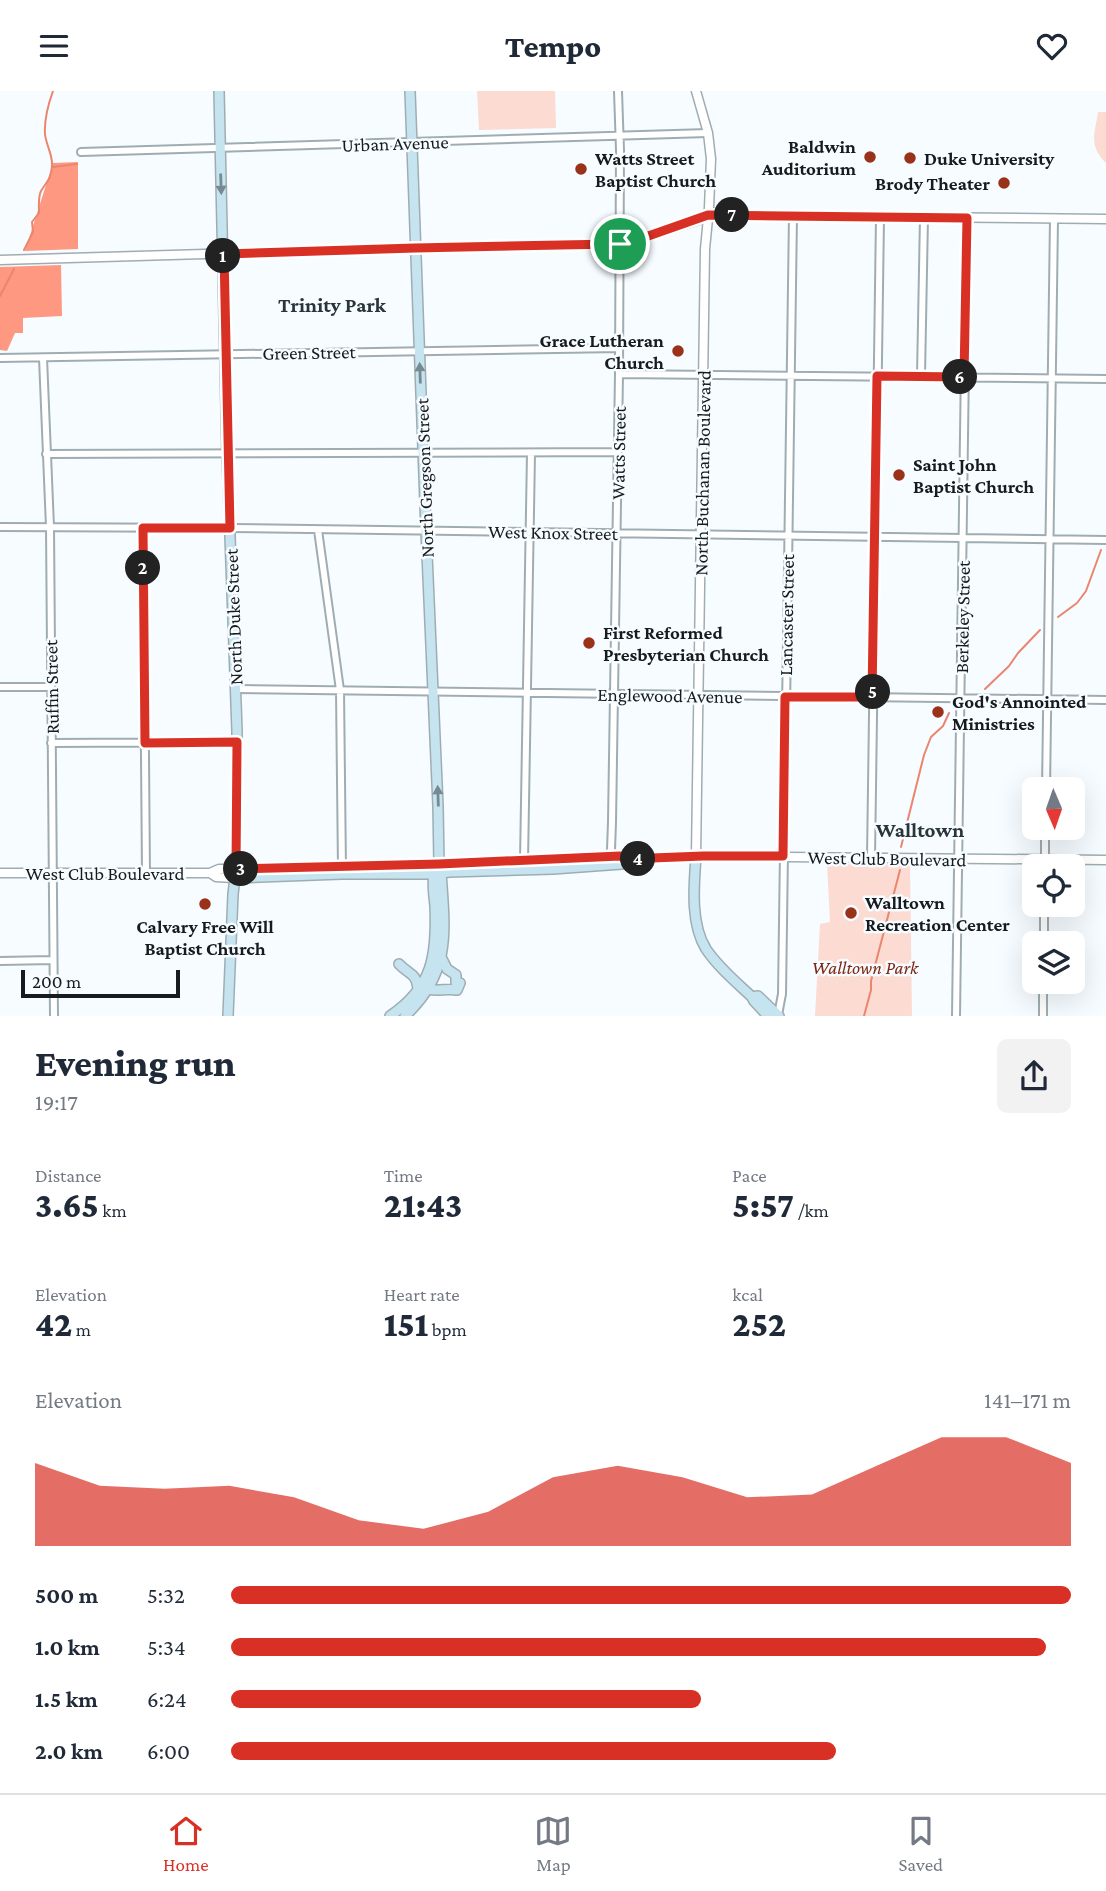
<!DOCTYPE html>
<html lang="en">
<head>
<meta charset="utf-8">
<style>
  body { margin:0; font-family:"Crimson Pro",serif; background:#f2f2f3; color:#1f2937; height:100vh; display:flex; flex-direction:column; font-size:26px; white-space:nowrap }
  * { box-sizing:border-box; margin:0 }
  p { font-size:23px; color:#747a83 }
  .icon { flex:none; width:38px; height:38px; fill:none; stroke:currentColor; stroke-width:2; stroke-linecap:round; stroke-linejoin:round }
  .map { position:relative; height:925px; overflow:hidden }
  .panel { display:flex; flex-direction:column; background:#fff; flex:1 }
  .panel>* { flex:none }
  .needle { width:46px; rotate:178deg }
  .buttons { position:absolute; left:1022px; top:686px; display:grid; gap:14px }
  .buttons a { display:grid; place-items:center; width:63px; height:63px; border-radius:10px; background:#fff; box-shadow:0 7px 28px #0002; font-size:35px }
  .scale { position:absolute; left:21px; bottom:18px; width:159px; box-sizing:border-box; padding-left:7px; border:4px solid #161b1d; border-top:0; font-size:19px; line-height:24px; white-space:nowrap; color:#161b1d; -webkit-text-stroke:5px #f6fcff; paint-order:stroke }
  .pin { position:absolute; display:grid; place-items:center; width:60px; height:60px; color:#fff; margin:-30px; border:4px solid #fff; border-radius:50%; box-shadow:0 2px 7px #0007 }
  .km { position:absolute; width:35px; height:35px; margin:-18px; border-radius:50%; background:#222; color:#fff; font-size:19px; line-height:35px; text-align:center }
  .round { display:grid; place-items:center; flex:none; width:74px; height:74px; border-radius:10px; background:#f2f2f3 }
  .summary { display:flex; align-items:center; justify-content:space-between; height:119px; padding:0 35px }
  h1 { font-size:38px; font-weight:800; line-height:52px }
  .metrics { display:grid; grid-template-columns:repeat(3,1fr); gap:10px; height:119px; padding:7px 35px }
  .metrics div { display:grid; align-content:center }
  .metrics b { font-size:35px; font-weight:800 }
  .metrics small { font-size:19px; font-weight:400 }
  .metrics p { font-size:19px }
  .chart { height:196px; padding:14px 35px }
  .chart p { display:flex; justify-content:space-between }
  .chart svg { width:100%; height:126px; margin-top:7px; fill:#d93025; opacity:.7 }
  ul { padding:0 35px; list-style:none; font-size:23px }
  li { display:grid; grid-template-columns:112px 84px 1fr; align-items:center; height:52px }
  li i { height:18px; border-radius:9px; background:#d93025 }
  header { display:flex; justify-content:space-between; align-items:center; height:91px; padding:0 35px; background:#fff; font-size:32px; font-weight:800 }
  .menu { display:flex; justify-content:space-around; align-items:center; height:98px; border-top:2px solid #e0e1e3; background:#fff; font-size:19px; color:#747a83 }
  .menu a { display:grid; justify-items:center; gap:4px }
  .menu .on { color:#d93025 }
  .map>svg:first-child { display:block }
  .green { fill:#fcdbd3 }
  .forest { fill:#fe9880 }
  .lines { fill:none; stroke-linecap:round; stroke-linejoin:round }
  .stream { stroke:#ea866e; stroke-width:2 }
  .minor-casing { stroke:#9fadb3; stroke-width:10 }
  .tertiary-casing { stroke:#9fadb3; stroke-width:11 }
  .secondary-casing { stroke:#9fadb3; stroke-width:12 }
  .minor { stroke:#fff; stroke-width:6 }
  .tertiary { stroke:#fff; stroke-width:8 }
  .secondary { stroke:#c6e4f0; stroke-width:9 }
  .oneway { fill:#778a91 }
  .route-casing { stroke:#fff; stroke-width:14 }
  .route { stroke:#d93025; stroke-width:9 }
  .poi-dot { fill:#9a3119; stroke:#f6fcff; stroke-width:2.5 }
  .labels { text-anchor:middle; stroke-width:5; stroke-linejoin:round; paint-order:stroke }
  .street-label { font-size:19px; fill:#161b1d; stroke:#f6fcff }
  .poi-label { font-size:19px; font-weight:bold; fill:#161b1d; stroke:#f6fcff; text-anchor:start }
  .park-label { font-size:19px; font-style:italic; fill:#7f2612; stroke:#f6fcff }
  .neighbourhood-label { font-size:21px; font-weight:bold; fill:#2a353b; stroke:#f6fcff }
</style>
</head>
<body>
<header><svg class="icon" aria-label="menu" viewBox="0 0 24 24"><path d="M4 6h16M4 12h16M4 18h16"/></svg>Tempo<svg class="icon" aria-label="heart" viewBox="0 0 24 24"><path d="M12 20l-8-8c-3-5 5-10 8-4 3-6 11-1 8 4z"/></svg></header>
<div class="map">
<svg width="1106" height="925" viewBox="0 0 1106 925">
  <rect width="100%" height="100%" fill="#f6fcff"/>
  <!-- green -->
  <path class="green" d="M477,0H555L556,37L479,39Z
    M1098,21H1106V72C1088,54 1095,43 1098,21Z
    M827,772L910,773L912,925H815L820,833L830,831Z"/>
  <!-- forest -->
  <path class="forest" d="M78,71V158L25,160L53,72Z
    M61,174L62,225L23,227V242H15L7,260L0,259V176Z"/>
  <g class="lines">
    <!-- stream -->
    <path class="stream" d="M53,76L77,73
      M24,159L33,141L32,131L39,122C39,115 38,106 41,100C47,90 51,89 52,75C53,64 46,54 45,43C44,28 48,14 53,0
      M0,205L14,178
      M1058,526L1077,512L1086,500L1101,459
      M985,598L1009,575L1018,562L1040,539
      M901,756L924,664L931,646L943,635L949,622
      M864,925L871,899V890L900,779"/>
    <!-- minor casing -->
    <g class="minor-casing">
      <path id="minor" d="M81,61L708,42
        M0,267L619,257
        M43,267L50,436L54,925
        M619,283L1106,288
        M921,285L924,126
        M46,363L618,361
        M0,436L230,437L1106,449
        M143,437L146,782
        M318,439L340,599L342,779
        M0,596H51
        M235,598L1106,609
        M51,652L237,651
        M1046,698L1054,128
        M610,765L611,759L612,731L619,283L620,59L618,0
        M871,767L880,126
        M524,770L531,362
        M1045,775V737
        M1044,852V814
        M0,870L53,869
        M778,924L782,903L793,124
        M956,925L967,127
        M1043,925V891"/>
    </g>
    <!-- tertiary casing -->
    <g class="tertiary-casing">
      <path id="tertiary" d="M696,0L708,42L711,68L709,117L705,158L696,765L1106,769
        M0,169L415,157L606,154L634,150L714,124L1106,128
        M0,782H210L219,778H236
        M210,782L216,786L234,787"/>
    </g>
    <!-- secondary casing -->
    <g class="secondary-casing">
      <path id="secondary" d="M219,0L227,362L237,640L236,778L233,803L228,925
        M236,778L524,770L620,764L626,768L696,765C694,794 690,832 706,858C718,876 736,891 752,906L754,910L768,925
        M234,787L342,783H434L449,781L553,778L622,773L626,768
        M442,868L447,878L456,884V892
        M399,873C409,884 416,881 418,898
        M428,898C437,901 447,897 457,899L460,892
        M752,906L758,905L779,925
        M390,925C433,896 437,864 435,815C434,803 431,789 436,778
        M405,925C452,881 445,840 441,781L439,773L438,715L426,440L410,0"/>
    </g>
    <!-- minor -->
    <use href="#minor" class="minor"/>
    <!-- tertiary -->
    <use href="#tertiary" class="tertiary"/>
    <!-- secondary -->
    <use href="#secondary" class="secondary"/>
  </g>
  <!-- one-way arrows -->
  <defs><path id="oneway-solid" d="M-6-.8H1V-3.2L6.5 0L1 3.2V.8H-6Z" transform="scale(1.75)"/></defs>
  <g class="oneway">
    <use href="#oneway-solid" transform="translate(221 93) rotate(88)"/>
    <use href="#oneway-solid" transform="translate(420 282) rotate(-92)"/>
    <use href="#oneway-solid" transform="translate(438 705) rotate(-92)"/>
  </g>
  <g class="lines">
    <!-- route casing -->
    <g class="route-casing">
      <path id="route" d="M708,124L967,127L964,286L877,285L872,606H785L783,765H703L626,768L620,765L439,773L236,778L237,651L145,652L143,437H230L224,163L415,157L613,153L634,150Z"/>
    </g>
    <!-- route -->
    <use href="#route" class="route"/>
  </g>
  <!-- markers -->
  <g class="poi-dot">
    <circle cx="870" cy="66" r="7"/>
    <circle cx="910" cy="67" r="7"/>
    <circle cx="581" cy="78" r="7"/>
    <circle cx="1004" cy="92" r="7"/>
    <circle cx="678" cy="260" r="7"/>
    <circle cx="899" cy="384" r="7"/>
    <circle cx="589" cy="552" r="7"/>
    <circle cx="938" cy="621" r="7"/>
    <circle cx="205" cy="813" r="7"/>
    <circle cx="851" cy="822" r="7"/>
  </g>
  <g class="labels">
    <!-- street labels -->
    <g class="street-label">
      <text transform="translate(395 52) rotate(-2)" y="7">Urban Avenue</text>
      <text transform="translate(309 261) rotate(-1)" y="7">Green Street</text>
      <text transform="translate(618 362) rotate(-89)" y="7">Watts Street</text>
      <text transform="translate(702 382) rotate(-89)" y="7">North Buchanan Boulevard</text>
      <text transform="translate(424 387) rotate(-92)" y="7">North Gregson Street</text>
      <text transform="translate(553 441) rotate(1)" y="7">West Knox Street</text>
      <text transform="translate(786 524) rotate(-89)" y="7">Lancaster Street</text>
      <text transform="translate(233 526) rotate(-92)" y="7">North Duke Street</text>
      <text transform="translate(962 526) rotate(-89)" y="7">Berkeley Street</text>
      <text transform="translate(51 596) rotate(-91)" y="7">Ruffin Street</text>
      <text transform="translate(670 604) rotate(1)" y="7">Englewood Avenue</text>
      <text transform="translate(887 767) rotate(1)" y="7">West Club Boulevard</text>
      <text x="105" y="789">West Club Boulevard</text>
    </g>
    <!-- poi labels -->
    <g class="poi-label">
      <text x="856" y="62" text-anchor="end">Baldwin<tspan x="856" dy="22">Auditorium</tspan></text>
      <text x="595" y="74">Watts Street<tspan x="595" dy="22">Baptist Church</tspan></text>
      <text x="924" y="74">Duke University</text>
      <text x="990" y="99" text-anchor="end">Brody Theater</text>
      <text x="664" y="256" text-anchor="end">Grace Lutheran<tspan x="664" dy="22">Church</tspan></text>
      <text x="913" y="380">Saint John<tspan x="913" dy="22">Baptist Church</tspan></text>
      <text x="603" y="548">First Reformed<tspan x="603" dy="22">Presbyterian Church</tspan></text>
      <text x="952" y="617">God's Annointed<tspan x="952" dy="22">Ministries</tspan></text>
      <text x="865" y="818">Walltown<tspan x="865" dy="22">Recreation Center</tspan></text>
      <text x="205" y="842" text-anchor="middle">Calvary Free Will<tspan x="205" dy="22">Baptist Church</tspan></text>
    </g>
    <!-- park labels -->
    <g class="park-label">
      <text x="865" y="883">Walltown Park</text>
    </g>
    <!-- neighbourhood labels -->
    <g class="neighbourhood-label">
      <text x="332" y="221">Trinity Park</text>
      <text x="920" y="746">Walltown</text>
    </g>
  </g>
</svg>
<div class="buttons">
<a><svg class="needle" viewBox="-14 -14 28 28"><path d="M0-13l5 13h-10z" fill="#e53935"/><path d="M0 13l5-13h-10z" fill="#747a83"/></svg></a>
<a><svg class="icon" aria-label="locate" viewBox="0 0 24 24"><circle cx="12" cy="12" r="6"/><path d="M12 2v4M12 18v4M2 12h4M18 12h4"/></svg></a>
<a><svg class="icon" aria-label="layers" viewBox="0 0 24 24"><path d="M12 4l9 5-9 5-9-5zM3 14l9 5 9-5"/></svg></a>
</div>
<div class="scale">200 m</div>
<div class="pin" style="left:620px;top:153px;background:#1e9e55"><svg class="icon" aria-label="arrive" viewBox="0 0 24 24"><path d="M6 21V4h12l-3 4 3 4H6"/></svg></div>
<b class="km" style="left:223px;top:165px">1</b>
<b class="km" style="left:143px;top:477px">2</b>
<b class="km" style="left:241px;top:778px">3</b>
<b class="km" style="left:638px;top:768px">4</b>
<b class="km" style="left:873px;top:601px">5</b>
<b class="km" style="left:960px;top:286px">6</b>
<b class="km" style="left:732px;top:124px">7</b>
</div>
<section class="panel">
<div class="summary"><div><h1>Evening run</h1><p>19:17</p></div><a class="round"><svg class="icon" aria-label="share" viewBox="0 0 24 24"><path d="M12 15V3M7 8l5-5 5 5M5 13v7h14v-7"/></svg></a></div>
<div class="metrics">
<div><p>Distance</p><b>3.65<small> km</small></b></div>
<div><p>Time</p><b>21:43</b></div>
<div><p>Pace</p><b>5:57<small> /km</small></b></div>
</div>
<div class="metrics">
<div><p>Elevation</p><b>42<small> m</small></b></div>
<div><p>Heart rate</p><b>151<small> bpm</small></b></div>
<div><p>kcal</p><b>252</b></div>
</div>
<div class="chart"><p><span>Elevation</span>141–171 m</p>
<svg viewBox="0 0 160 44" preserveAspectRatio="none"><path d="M0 44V15L10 23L20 24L30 23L40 27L50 35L60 38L70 32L80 20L90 16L100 20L110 27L120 26L130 16L140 6L150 6L160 15V44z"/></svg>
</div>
<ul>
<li><b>500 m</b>5:32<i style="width:100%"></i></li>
<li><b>1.0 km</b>5:34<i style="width:97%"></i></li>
<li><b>1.5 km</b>6:24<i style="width:56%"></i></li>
<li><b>2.0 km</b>6:00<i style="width:72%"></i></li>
</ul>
</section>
<nav class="menu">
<a class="on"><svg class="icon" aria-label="home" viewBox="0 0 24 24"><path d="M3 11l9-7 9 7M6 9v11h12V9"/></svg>Home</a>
<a><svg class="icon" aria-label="map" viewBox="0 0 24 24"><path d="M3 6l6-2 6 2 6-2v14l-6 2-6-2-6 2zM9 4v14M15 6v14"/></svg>Map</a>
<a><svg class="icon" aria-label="saved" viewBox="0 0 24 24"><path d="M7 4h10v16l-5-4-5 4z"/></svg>Saved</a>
</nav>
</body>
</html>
